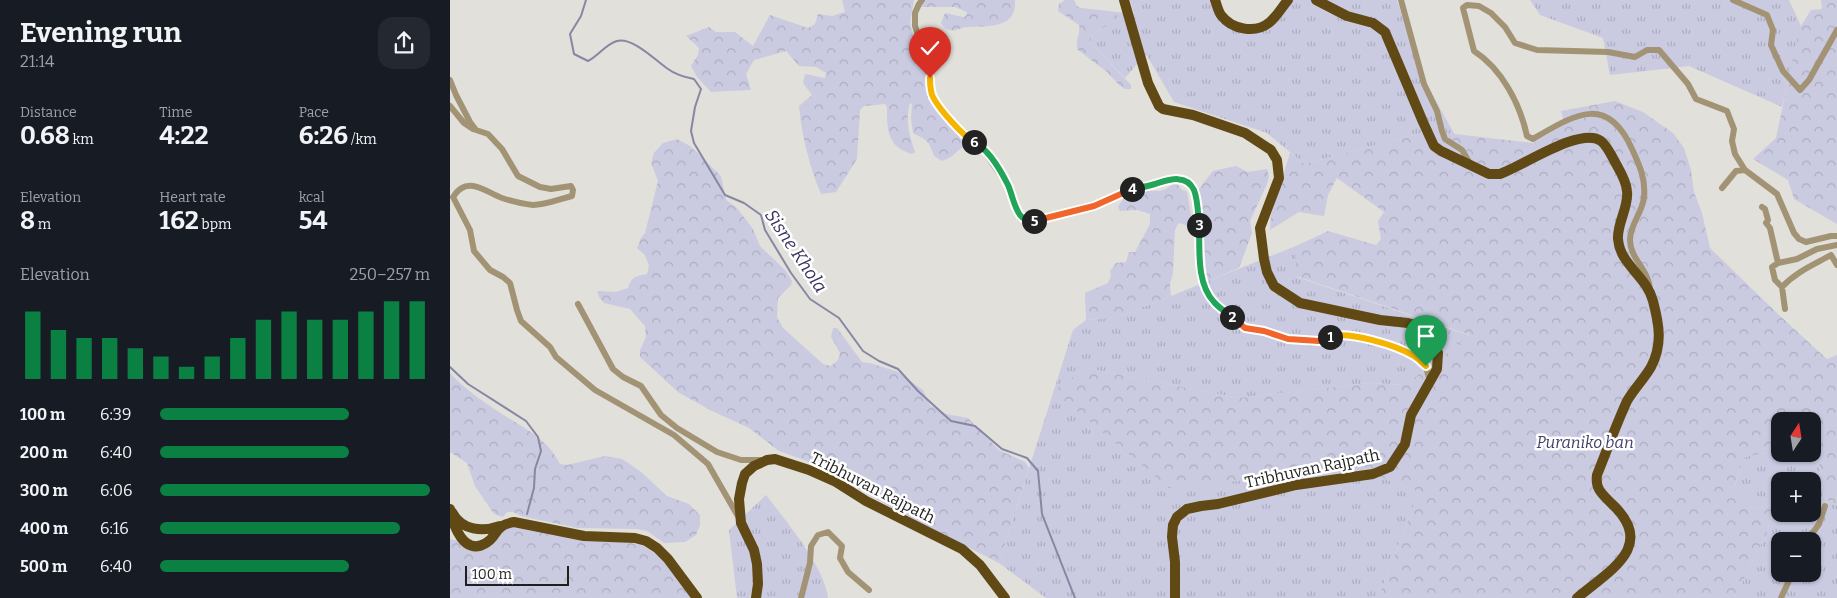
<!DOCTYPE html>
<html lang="en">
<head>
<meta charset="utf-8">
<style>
  body { margin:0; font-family:Bitter,serif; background:#242831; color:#f1f3f6; height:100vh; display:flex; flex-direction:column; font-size:19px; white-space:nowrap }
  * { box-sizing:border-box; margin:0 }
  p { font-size:16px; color:#9ea1a6 }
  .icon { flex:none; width:28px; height:28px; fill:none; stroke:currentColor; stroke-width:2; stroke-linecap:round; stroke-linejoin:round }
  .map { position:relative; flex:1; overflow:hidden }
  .side { display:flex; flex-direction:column; background:#171b24; width:450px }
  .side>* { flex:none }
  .needle { width:32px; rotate:12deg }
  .tools { position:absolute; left:1321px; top:412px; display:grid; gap:10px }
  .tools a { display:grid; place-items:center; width:50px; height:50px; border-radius:10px; background:#171b24; box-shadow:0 1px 4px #0004; font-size:25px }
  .scale { position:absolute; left:15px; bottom:12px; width:104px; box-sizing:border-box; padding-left:5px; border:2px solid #201f1e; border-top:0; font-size:14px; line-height:18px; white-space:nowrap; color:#201f1e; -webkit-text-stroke:4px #fff; paint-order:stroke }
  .pin { position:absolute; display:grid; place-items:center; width:42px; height:42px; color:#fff; margin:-51px -21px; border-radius:50% 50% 50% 0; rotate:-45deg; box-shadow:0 0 5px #0007 }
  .pin .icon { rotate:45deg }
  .km { position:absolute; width:25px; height:25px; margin:-12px; border-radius:50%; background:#222; color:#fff; font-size:14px; line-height:25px; text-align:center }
  .round { display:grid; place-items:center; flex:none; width:52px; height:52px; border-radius:15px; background:#242831 }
  .overview { display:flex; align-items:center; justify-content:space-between; height:85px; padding:0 20px }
  h1 { font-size:28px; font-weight:700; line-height:38px }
  .stats { display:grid; grid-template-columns:repeat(3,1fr); gap:8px; height:85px; padding:5px 20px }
  .stats div { display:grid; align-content:center }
  .stats b { font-size:25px; font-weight:700 }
  .stats small { font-size:14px; font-weight:400 }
  .stats p { font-size:14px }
  .chart { height:140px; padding:10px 20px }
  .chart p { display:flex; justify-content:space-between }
  .chart svg { width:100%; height:90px; margin-top:5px; stroke:#0b8043; stroke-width:6 }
  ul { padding:0 20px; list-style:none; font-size:16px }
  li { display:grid; grid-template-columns:80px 60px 1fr; align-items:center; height:38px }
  li i { height:12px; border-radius:6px; background:#0b8043 }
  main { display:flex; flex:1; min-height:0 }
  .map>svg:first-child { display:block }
  .grass { fill:url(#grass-tufts); fill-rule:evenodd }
  .forest { fill:url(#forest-crowns) }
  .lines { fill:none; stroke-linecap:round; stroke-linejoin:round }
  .stream { stroke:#8787a3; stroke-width:2 }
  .minor { stroke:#a29375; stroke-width:6 }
  .trunk { stroke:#604914; stroke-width:10 }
  .split-1-casing { stroke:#fff; stroke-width:10 }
  .split-2-casing { stroke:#fff; stroke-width:10 }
  .split-3-casing { stroke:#fff; stroke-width:10 }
  .split-4-casing { stroke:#fff; stroke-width:10 }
  .split-5-casing { stroke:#fff; stroke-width:10 }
  .split-6-casing { stroke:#fff; stroke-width:10 }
  .split-7-casing { stroke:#fff; stroke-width:10 }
  .split-1 { stroke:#f5b400; stroke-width:6 }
  .split-2 { stroke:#f0652b; stroke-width:6 }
  .split-3 { stroke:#22a559; stroke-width:6 }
  .split-4 { stroke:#22a559; stroke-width:6 }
  .split-5 { stroke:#f0652b; stroke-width:6 }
  .split-6 { stroke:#22a559; stroke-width:6 }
  .split-7 { stroke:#f5b400; stroke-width:6 }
  .labels { text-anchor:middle; stroke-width:5; stroke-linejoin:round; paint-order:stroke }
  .park-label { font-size:16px; font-style:italic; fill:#42406b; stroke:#fff }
  .street-label { font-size:16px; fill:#201f1e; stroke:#fff }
  .water-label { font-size:18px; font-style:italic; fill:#37345e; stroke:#fff }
</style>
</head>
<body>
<main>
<section class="side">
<div class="overview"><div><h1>Evening run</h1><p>21:14</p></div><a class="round"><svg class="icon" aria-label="share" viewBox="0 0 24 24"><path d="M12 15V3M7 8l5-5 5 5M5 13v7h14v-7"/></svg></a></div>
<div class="stats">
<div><p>Distance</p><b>0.68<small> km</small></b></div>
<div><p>Time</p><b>4:22</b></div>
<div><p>Pace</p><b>6:26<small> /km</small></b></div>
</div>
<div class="stats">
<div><p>Elevation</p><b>8<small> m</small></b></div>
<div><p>Heart rate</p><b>162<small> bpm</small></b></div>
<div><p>kcal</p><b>54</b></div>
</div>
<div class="chart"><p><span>Elevation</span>250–257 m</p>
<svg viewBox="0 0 160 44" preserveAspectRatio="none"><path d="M5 44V11M15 44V20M25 44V24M35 44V24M45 44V29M55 44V33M65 44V38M75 44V33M85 44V24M95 44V15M105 44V11M115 44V15M125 44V15M135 44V11M145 44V6M155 44V6"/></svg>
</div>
<ul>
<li><b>100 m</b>6:39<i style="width:70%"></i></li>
<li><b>200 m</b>6:40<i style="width:70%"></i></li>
<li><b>300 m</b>6:06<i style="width:100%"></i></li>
<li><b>400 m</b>6:16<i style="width:89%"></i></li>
<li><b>500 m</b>6:40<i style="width:70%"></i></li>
</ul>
</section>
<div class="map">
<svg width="1387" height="598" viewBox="0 0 1387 598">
  <defs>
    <pattern id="grass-tufts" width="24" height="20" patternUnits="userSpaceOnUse" patternTransform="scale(1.25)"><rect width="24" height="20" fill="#cacae1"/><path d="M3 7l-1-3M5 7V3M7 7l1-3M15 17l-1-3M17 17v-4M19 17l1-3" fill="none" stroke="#adadc1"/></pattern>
    <pattern id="forest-crowns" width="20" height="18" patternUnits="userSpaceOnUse" patternTransform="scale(1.25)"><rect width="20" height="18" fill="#cacae1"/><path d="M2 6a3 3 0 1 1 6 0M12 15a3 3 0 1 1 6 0" fill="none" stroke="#adadc1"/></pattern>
  </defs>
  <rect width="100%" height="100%" fill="#e2e0db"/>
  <!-- grass -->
  <path class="grass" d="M680,0H765L776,20L812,27L838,0H947L973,78L1005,135L979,131L854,164L817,133L724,102L696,54L675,78L640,42L642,35L668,18L667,12L684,14Z
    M1080,0H1339L1351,26L1332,107L1239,66L1160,75L1153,38L1090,15Z
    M846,246L847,277L1021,336L955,385L919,383L789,398L636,368L818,478L908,461L923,474L969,492L928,598H596L549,563L623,330L636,320L666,318Z
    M1363,444H1366L1374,498L1387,506V598H1284L1317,533L1323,505L1305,509L1283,491L1294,457L1330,450V454H1362ZM1330,481H1362V514H1330ZM1330,541H1362V574H1330Z
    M316,495C335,520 375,567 378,598H287L279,530Z"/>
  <!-- forest -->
  <path class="forest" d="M392,0H464L460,22L463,35L476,59L479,68L478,97L508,132L510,139L517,143L501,157L492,161L484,156C478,138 477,141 463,133L461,118L462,104L460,103C455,121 459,134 465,152L462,154C437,147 437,129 437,107L435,104L414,106L410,110L407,159L386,192L371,194C359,165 352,137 349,106L362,95L353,83L355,74L375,78L376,73L366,67L349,66L336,51L304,60L296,74L301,90L261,92L247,77L241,66L248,55L249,48L236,36L259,27L266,32H285L303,46L320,15L358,28L365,24L368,14L382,16L395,12Z
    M476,0H565C567,29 538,26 518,27C512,27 505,32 499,30C495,29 493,26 491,23L495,13L513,17L516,16L517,12L505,7H471V4Z
    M615,0H624L627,6L631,8L667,12L668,18L642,35L640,42L681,85V89H675L669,85L657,72L628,50C624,42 631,33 629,25L608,11L609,4Z
    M1371,0H1387V224L1344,199L1338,180L1303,159L1326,138L1349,29L1361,10L1372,9Z
    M1165,101L1193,112L1223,133L1234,148L1241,170L1244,192L1252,213L1260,248L1329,315L1377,359L1387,355V506L1374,498L1366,444H1363L1362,421H1330V450L1294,457L1283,490L1305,509L1323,505L1317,533L1284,598H928L969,492L923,474L908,461L818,478L719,488L603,391L636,368L789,398L919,383L955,385L1020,335L846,276V246L878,231L926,245L931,239L928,221L934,212L887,178L878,195L874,216L849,212L820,230L821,215L840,153L854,164L979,131L1083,143L1115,124L1111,111Z
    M227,139L240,146L271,176L276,200L287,208L303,229L310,246L335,270L342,281L341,285L328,298L327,317L333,328L373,364L381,366L388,360L390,353L381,337L383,328H387L412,362L420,363L448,372L473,390L480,405L496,414L518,418L549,450L575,462L579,468L549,563L453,514L357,461L329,451L299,428L260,410L228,392L190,357V350L196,337L195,326L180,309L154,303L149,297L147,291L166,292L178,288C181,277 186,276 197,274L199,266L195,255L187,248L191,238L195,233L208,181L201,163L204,153L213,143Z
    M786,166L798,172L817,169L819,176L817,184L800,221L802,233L789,268L758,281C753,251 755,220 748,190L763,171Z
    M723,184L728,185L731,189L737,192L743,227H739L731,223L728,224L725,230L723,273L720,284L721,296L666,318L636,320L635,293L658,283L661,276L660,271L666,263L676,262L679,252H685L700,224V214L687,210L670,211L668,207C680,186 689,192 709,191C714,191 719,187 723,184Z
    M0,373C14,389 34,402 52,414C74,428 98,439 110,464L117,465L155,456L172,459L190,471L217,496L239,504L250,515V525L246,535L235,542L214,543L197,531L187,529L127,528L71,516L63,512H57L53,517L44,514L25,486L17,463L0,452Z
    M66,527C94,532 122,538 150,541C165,543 180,540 195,547C215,558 229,580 241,598H0V539L8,541L15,547L59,528Z"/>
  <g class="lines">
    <!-- stream -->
    <path class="stream" d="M136,0L131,16L120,34L124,54L138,61C148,56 156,44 167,41C183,37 206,61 218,69C226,75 234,77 244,79L251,89L245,107L241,131L244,143L275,195L294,203L311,215L315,230L341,273L360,299L389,318L413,351L429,361L448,369L468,391L501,421L525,426L552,449L577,458L588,471L592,514L625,598
      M0,367L18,384L76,421L88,437L91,451L85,469L84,488L77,514"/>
    <!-- minor -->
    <path class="minor" d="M472,0L469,4L465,13V26L469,38L480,57V86L483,96L516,138L529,145L535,152L557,185L568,212L572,217L580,221H589L644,206L677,191L705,184L719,179L735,181L741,185L745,191L749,224L751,272L756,289L763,301L793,327L814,331L838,339L869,341L884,335L894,336L947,347L966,357L976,367L980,381
      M951,0L974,84L987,111L992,131L995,139L1012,150L1021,165
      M1283,0L1317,15L1323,30L1321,45L1333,71L1350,90L1359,80L1387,30
      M0,80L6,95L20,122L26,130L38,134L52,149L68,176L90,187L101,189L121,186L123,190L122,196C110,199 95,205 83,205C73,204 61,201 52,198C34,191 17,175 3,197L20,230L24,251L40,270L53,277L60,283L67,310L71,321L100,347L106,357L145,390L224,435L258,464L289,518
      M0,106L14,123L23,129
      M1272,188L1286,171L1295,170
      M1312,207L1315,209L1318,220L1316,223L1320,228L1328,263
      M1332,287C1346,272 1363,265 1381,255L1387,265
      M1200,289C1199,270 1180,259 1180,240C1180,224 1193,212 1194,197C1196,179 1189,164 1182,149C1157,93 1124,115 1083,139L1077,136C1070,104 1052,69 1024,51L1013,8L1017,5L1029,6L1041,13L1055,27L1065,43L1087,50L1158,52L1185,57L1197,50H1209L1238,84L1246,99L1277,111L1284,129L1282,141L1285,154L1295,170L1327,194L1344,233L1349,239L1356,242L1381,236H1387
      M128,304L163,369L173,377L191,386L211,415L227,428L267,452L291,460H310
      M1335,309L1332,287L1325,280L1322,267L1328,263L1347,259L1367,249L1387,245
      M1357,541L1369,524L1375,506
      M351,598L360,563L361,546L368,535L378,532L392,546L390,558L398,572L419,590
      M1331,598L1342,574"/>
    <!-- trunk -->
    <path class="trunk" d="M674,0L698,83L709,106L713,109L743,115L795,133L821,150L827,160L829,178L810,228L814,259L817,272L824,286L850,303L930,320L958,323L968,326L977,332L984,342L988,353L987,369L961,415L955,444L940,467L923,474L846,485L768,504L751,506L737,509L727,517L723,525L722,537L725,562V598
      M765,0C767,5 768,11 771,15C782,30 806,34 820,22C827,16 832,7 838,0
      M866,0L897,16L923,23L935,32L973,122L984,146L991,151L1039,174H1050C1073,166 1131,126 1151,141C1157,146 1160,153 1164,160C1169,170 1176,179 1177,191C1179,207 1167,223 1168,239C1170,265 1196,275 1203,301C1209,324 1213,344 1201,367C1194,379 1184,389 1177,401C1166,425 1157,450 1147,475C1145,489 1152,494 1162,504C1207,546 1160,570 1127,598
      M0,509C3,525 14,557 36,543C49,535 43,526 64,522L134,536L185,538L196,541L207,548L218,559L247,598
      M2,512C12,531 33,532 50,526
      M306,598L308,584L307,564L304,550L291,523L289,499L292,483L295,474L304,466L317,460L325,459L359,470L386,482L416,501L512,549L530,565L555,598"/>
  </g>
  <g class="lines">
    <!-- split-1 casing -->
    <g class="split-1-casing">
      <path id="split-1" d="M880,337C897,330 948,346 964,356C968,358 972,363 976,366"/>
    </g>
    <!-- split-2 casing -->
    <g class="split-2-casing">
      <path id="split-2" d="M782,317L795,328L814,331L838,339L869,341L880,337"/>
    </g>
    <!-- split-3 casing -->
    <g class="split-3-casing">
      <path id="split-3" d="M749,225C750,249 746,283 764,302C769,308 776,312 782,317"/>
    </g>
    <!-- split-4 casing -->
    <g class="split-4-casing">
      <path id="split-4" d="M682,189C690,188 698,186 705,184C718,180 736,173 744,190C748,200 748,214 749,225"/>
    </g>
    <!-- split-5 casing -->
    <g class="split-5-casing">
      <path id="split-5" d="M584,221L644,206L682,189"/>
    </g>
    <!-- split-6 casing -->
    <g class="split-6-casing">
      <path id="split-6" d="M524,142C538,149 551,171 558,185C562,194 564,207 570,215C573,219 578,221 584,221"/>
    </g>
    <!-- split-7 casing -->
    <g class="split-7-casing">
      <path id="split-7" d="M480,78C480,84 480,91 483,97C489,109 513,136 524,142"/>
    </g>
    <!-- split-1 -->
    <use href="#split-1" class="split-1"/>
    <!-- split-2 -->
    <use href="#split-2" class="split-2"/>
    <!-- split-3 -->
    <use href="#split-3" class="split-3"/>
    <!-- split-4 -->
    <use href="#split-4" class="split-4"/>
    <!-- split-5 -->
    <use href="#split-5" class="split-5"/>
    <!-- split-6 -->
    <use href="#split-6" class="split-6"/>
    <!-- split-7 -->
    <use href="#split-7" class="split-7"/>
  </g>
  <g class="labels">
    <!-- park labels -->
    <g class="park-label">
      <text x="1135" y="448">Puraniko ban</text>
    </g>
    <!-- street labels -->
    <g class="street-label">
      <text transform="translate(862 468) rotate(-12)" y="6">Tribhuvan Rajpath</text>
      <text transform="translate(423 487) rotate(27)" y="6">Tribhuvan Rajpath</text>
    </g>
    <!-- water labels -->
    <g class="water-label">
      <text transform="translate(346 251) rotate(56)" y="6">Sisne Khola</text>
    </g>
  </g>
</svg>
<div class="tools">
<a><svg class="needle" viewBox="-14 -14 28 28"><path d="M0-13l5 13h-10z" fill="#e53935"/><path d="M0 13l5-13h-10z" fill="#9ea1a6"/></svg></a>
<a>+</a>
<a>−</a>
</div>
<div class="scale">100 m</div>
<div class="pin" style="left:976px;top:366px;background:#1e9e55"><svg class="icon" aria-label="arrive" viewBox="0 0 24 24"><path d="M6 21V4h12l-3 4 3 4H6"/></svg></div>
<div class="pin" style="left:480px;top:78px;background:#d93025"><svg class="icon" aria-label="check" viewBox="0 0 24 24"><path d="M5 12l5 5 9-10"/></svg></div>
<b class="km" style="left:880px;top:337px">1</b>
<b class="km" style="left:782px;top:317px">2</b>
<b class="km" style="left:749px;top:225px">3</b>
<b class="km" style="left:682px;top:189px">4</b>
<b class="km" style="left:584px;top:221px">5</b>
<b class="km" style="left:524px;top:142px">6</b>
</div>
</main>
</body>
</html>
